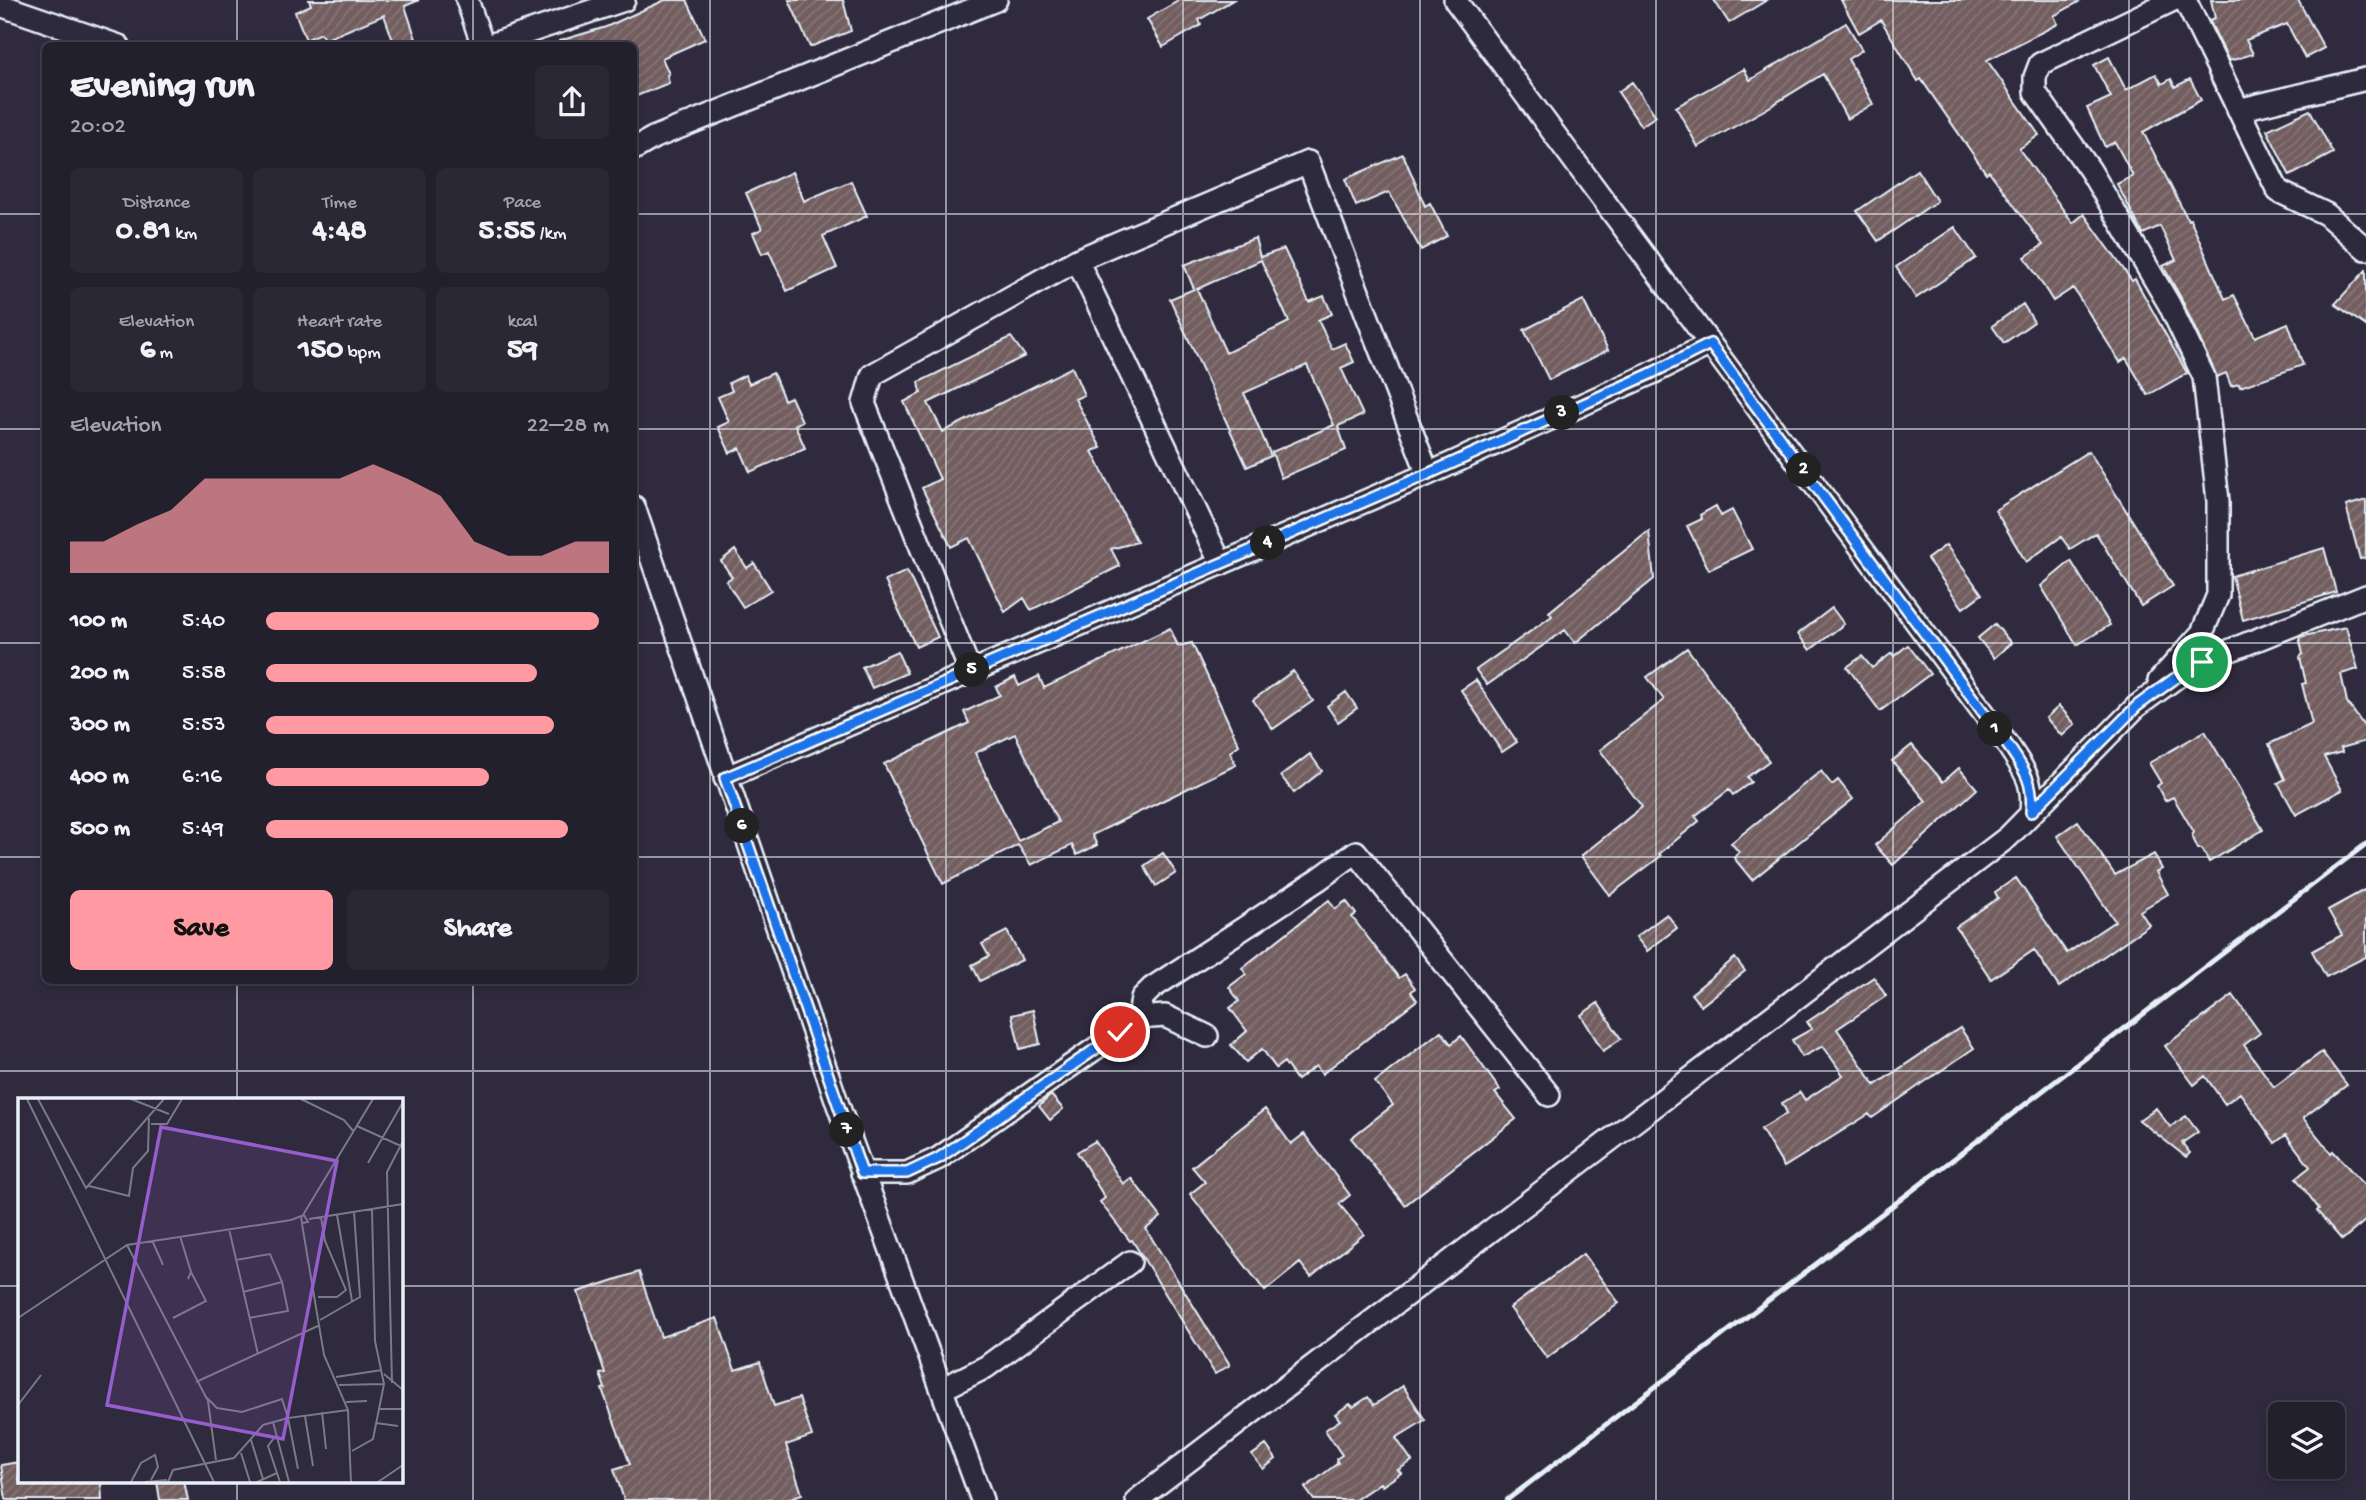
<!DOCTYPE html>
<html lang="en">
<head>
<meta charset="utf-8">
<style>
  body { margin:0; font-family:"Gochi Hand",sans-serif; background:#2b2836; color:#f1f3f6; height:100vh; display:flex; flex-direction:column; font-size:26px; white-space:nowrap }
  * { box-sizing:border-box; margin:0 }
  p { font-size:23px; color:#a3a3aa }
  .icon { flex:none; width:38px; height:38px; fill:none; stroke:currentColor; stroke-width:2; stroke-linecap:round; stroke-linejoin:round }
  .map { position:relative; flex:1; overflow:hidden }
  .panel { position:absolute; left:42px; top:42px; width:595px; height:942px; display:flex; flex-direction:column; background:#23202e; border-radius:10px; box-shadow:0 4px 10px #0003,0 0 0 2px #403e4a }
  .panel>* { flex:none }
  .buttons { position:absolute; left:2268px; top:1402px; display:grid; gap:14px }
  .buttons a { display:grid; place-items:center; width:77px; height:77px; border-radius:10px; background:#23202e; box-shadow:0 4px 10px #0003,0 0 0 2px #403e4a; font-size:35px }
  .pin { position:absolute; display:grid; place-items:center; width:60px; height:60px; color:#fff; margin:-30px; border:4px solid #fff; border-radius:50%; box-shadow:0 2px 7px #0007 }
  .km { position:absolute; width:35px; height:35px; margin:-18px; border-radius:50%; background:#222; color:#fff; font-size:19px; line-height:35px; text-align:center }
  .round { display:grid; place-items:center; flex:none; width:74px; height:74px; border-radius:10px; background:#2b2836 }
  .summary { display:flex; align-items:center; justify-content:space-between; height:119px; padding:0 28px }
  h1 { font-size:38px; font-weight:700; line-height:52px }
  .stats { display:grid; grid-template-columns:repeat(3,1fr); gap:10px; height:119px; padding:7px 28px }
  .stats div { display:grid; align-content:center; border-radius:10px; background:#2b2836; text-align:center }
  .stats b { font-size:30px; font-weight:700 }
  .stats small { font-size:19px; font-weight:400 }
  .stats p { font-size:19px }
  .chart { height:196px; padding:14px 28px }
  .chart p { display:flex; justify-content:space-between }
  .chart svg { width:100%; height:126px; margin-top:7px; fill:#ff9aa2; opacity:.7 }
  .primary-button { display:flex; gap:14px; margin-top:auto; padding:14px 28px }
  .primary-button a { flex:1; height:80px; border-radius:10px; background:#ff9aa2; color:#111; font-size:28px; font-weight:700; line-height:80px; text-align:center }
  .primary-button a+a { background:#2b2836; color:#f1f3f6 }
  ul { padding:0 28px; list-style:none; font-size:23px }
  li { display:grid; grid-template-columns:112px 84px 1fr; align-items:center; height:52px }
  li i { height:18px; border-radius:9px; background:#ff9aa2 }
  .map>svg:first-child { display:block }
  .building { fill:url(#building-hatch); stroke:#e8f1f8; stroke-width:2; fill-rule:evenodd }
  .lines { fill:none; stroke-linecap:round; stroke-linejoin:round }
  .street-casing { stroke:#e8f1f8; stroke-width:26 }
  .street { stroke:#2f2a3d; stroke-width:21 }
  .rail { stroke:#e8f1f8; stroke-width:5 }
  .route-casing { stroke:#fff; stroke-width:14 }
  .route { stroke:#1a73e8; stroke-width:9 }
  .grid { fill:none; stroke:#e8f1f8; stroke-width:2; stroke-opacity:0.55 }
  .inset-road { fill:none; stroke:#797a88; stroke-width:2 }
  .view { fill:#965dcd; fill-opacity:0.15; stroke:#965dcd; stroke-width:3.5 }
  .inset-edge { fill:none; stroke:#e8f1f8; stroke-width:3.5 }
</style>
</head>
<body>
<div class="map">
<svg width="2366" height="1500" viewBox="0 0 2366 1500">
  <defs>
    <pattern id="building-hatch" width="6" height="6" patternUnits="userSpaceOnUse" patternTransform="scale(1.75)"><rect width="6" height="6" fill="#725d5f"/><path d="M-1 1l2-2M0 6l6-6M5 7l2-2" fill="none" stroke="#867577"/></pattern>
  </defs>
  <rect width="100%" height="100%" fill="#2f2a3d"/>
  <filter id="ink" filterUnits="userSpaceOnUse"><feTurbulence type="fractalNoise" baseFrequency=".0143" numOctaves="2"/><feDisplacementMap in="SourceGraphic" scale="14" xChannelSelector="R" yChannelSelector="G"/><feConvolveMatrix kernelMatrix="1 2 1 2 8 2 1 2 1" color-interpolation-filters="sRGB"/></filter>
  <g filter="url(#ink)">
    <!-- building -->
    <path class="building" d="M309,0H419L405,6L416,39L395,46L384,15L324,40L321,33L306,40L295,12L311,5Z
      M665,0H687L705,39L662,58L669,74L667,75L669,83L634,97V46H560L559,41L606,27Z
      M789,0H843L851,31L810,47Z
      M1180,0H1233L1199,20L1201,25L1163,47L1147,19Z
      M1714,0H1767L1729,23Z
      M1841,0H2082L2054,16L2058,24L1987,60L2039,135L2019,149L2073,223L2084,214L2132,281L2135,279L2187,373L2148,395L2126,358L2120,362L2073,288L2053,301L2025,257L2043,245L1989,171L1986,173L1921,79L1918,81L1881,20L1859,33Z
      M2211,0H2298L2324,48L2305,58L2287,24L2246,40L2253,54L2229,61L2209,20L2215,18Z
      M1846,23L1862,50L1848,59L1873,104L1847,119L1823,74L1766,109L1698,147L1676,107L1744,69L1750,80Z
      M2109,57L2126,90L2156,74L2162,84L2171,79L2175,87L2190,79L2201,100L2143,132L2188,220L2190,219L2225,299L2234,295L2255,337L2288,323L2303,365L2240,387L2239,384L2231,386L2226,373L2217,377L2181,298L2163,266L2176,260L2160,226L2143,234L2117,184L2133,176L2115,142L2105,147L2087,108L2111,97L2094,65Z
      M1632,82L1656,116L1641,126L1618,92Z
      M2310,110L2333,153L2290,176L2267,130Z
      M1403,154L1425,206L1430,203L1447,236L1421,250L1389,192L1356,206L1345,179Z
      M1917,170L1937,201L1878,241L1857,211Z
      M792,172L804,201L851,181L867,216L823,236L837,268L787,291L769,251L762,254L753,233L762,229L746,193Z
      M1955,227L1976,258L1916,298L1896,267Z
      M1255,238L1260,257L1284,249L1309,302L1324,296L1332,314L1318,320L1332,349L1345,343L1354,362L1341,368L1363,415L1338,426L1346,450L1281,478L1272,452L1334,425L1307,365L1244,393L1271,456L1247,467L1170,299L1194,289L1184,265ZM1261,260L1289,322L1226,353L1197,289Z
      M2366,270V326L2335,304Z
      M1583,300L1608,350L1549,380L1524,330Z
      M2023,304L2034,322L2004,343L1992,326Z
      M1011,337L1025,356L928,403L943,432L1072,367L1084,395L1075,399L1101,448L1092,451L1137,542L1111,549L1120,566L1031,610L1024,598L1005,612L969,538L951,547L922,488L940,479L904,402L921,393L919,382Z
      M773,373L784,400L791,397L802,421L795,425L805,448L750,472L740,448L730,453L718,427L729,422L718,397L732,391L729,383L745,375L749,384Z
      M2089,451L2173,586L2141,606L2096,533L2070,549L2061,537L2026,562L1995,510Z
      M2366,500V558L2360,559L2346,506Z
      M1716,506L1721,516L1732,510L1752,549L1709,570L1687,526L1702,519L1700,515Z
      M1649,531L1654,579L1575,643L1565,630L1487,685L1476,670L1552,616L1549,612Z
      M1946,545L1982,594L1963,608L1927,559Z
      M2324,548L2336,592L2243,620L2232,576Z
      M735,550L747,568L754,563L771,590L743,607L726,581L732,577L721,561Z
      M2071,561L2110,625L2077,645L2041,586Z
      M907,571L938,637L916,647L885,581Z
      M1832,608L1844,624L1810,650L1798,634Z
      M1995,624L2011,643L1994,658L1978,638Z
      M2346,627L2358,669L2341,674L2347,702L2366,729V741L2341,748L2342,752L2324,757L2342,790L2296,815L2278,783L2285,779L2269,744L2312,724L2302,684L2306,683L2300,657L2303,654L2299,637Z
      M1170,628L1178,646L1192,643L1239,745L1230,752L1236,765L1092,835L1097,845L1077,855L1072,845L1031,865L1018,845L943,884L884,764L969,723L964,712L1000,695L996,687L1015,677L1019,686L1039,676L1044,688ZM1015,734L1058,822L1018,841L975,753Z
      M1908,645L1930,674L1880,711L1847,667L1862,656L1872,668L1892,653L1894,656Z
      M1687,648L1769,761L1747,777L1751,782L1733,795L1729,790L1695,816L1699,821L1659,854L1661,856L1610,895L1581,856L1642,807L1600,750L1664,700L1647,677Z
      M897,651L907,673L872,688L862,667Z
      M1293,671L1313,701L1273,729L1253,700Z
      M1476,680L1517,742L1502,752L1461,690Z
      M1346,692L1357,708L1338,722L1327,706Z
      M2059,706L2075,724L2062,736L2046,718Z
      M2205,731L2263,830L2209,862L2202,849H2198L2192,836L2194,832L2173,797L2165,801L2157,786L2161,783L2149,763Z
      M1912,745L1943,782L1959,768L1977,789L1893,865L1875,845L1926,801L1892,761Z
      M1310,754L1322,771L1294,793L1281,776Z
      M1821,771L1832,785L1838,780L1853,799L1752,880L1734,858L1739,852L1731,843Z
      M2078,821L2115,875L2154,854L2162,869L2156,872L2168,894L2140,911L2149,925L2059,987L2034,950L1991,979L1956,927L1998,898L1995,892L2016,878L2067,953L2115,921L2057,836Z
      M1163,853L1176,873L1156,886L1144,866Z
      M2366,889V957L2326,977L2312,951L2342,935L2328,910Z
      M1329,900L1335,909L1346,901L1356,914L1352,917L1399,978L1405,974L1415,988L1411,992L1417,1000L1322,1074L1316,1066L1297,1080L1284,1062L1276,1068L1262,1049L1246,1062L1231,1045L1247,1031L1230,1008L1239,1001L1229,987L1246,974L1242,968Z
      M1667,914L1677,928L1647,951L1636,937Z
      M1007,931L1022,960L980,981L972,965L989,956L982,944Z
      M1735,958L1745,971L1701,1006L1691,994Z
      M1874,977L1886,996L1837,1029L1875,1085L1960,1028L1974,1048L1872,1118L1869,1114L1784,1167L1761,1129L1787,1113L1782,1103L1800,1092L1805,1100L1843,1075L1823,1046L1802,1057L1792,1040L1812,1029L1807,1022Z
      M2233,995L2260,1033L2244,1045L2274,1087L2322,1052L2347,1085L2303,1118L2331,1153L2333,1151L2366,1187V1220L2342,1240L2317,1211L2319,1209L2296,1178L2310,1167L2286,1135L2275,1143L2240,1093L2225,1104L2205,1076L2194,1085L2165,1046Z
      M1598,1003L1621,1039L1603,1051L1581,1015Z
      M1033,1010L1040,1044L1020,1049L1012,1015Z
      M1441,1031L1451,1044L1461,1036L1500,1090L1495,1093L1516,1119L1405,1205L1351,1138L1393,1105L1375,1082Z
      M1051,1095L1063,1109L1050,1120L1039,1106Z
      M2156,1108L2170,1127L2186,1116L2198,1132L2182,1143L2190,1153L2186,1157L2139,1120Z
      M1265,1109L1291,1144L1304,1134L1350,1195L1339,1204L1364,1234L1311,1277L1300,1263L1265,1291L1190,1194L1205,1182L1192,1167Z
      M1095,1141L1123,1184L1131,1178L1161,1217L1146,1229L1230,1365L1215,1374L1132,1240L1130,1241L1100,1202L1105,1198L1077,1152Z
      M1583,1254L1619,1303L1547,1358L1510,1308Z
      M639,1272L661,1337L717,1318L735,1370L760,1362L774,1406L799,1398L812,1436L786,1445L802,1494L785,1500H624L614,1469L630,1464L602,1389L605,1388L600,1374L605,1373L578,1292Z
      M1403,1386L1425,1420L1396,1438L1412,1461L1398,1470L1401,1473L1382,1486L1380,1483L1355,1500H1314L1305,1488L1338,1463L1336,1459L1342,1455L1325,1430L1340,1420L1335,1414L1350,1404L1353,1407L1368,1397L1374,1405Z
      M1266,1445L1276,1459L1263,1469L1252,1455Z
      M19,1462V1481H101L102,1500H6L1,1465Z
      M157,1481H184L188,1500H160Z"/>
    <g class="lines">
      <!-- street casing -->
      <g class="street-casing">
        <path id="street" d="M467,0L483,46
          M1455,0L2009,747C2025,772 2034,781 2031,812
          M2185,0L2278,191L2326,214L2366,249
          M0,5L119,46
          M487,46L624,0
          M2238,110L2366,79
          M634,149L653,138L996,0
          M634,507L838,1105L982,1500
          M1221,564L1077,260L1308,162L1428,474
          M970,671L864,403L872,375L1077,260
          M2159,681L2202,633L2218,595V501L2204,377L2169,304L2090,170L2035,92V77L2040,64L2173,0
          M725,778L1428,474L1650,374L1710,344
          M1139,1018L1142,998L1152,988L1319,879L1356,852L1549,1095
          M862,1173H907L939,1158L1139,1018L1165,1016L1207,1036
          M942,1389L986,1367L1130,1262
          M1137,1500L2008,837L2137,706L2174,679L2201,662L2366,596"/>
      </g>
      <!-- street -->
      <use href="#street" class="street"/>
      <!-- rail -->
      <path class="rail" d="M1507,1500L2366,844"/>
    </g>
  </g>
  <g class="lines" filter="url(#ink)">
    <!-- route casing -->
    <g class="route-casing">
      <path id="route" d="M1120,1032L939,1158L907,1173H862L725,778L1428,474L1650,374L1710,344L2009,747C2025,771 2034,782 2031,812L2137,706L2174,679L2202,662"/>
    </g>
    <!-- route -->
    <use href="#route" class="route"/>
  </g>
  <!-- grid -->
  <path class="grid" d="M237,0V46M473,0V46M710,0V1500M946,0V1500M1183,0V1500M1420,0V1500M1656,0V1500M1893,0V1500M2129,0V1500M0,214H46M634,214H2366M0,429H46M634,429H2366M0,643H46M634,643H2366M0,857H46M634,857H2366M237,980V1099M473,980V1500M0,1071H2366M0,1286H19M401,1286H2366M237,1481V1500"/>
  <!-- overview -->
  <g transform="translate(18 1098)">
    <rect width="385" height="385" fill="#2f2a3d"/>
    <path class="inset-road" d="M9,1L196,384M20,1L68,90L146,1M113,1L151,16M283,1L326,22L336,34M133,26H149L164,1M339,28L385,49M350,65L385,4M71,88L111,98L115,70L130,53L131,20M285,117L355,1M319,117L334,203M291,121L385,106M284,126L306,257L330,312L333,384M211,131L240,256M162,138L173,174L170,181M134,142L145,167M109,147L190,303L198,362M218,162L252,156L264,184M225,194L264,184L270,213L231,220M300,199H319L328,192L307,143L303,119M0,220L109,147L273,122L286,117L290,124L284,125L283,118M155,220L188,203L173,174M302,222L342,199L336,114M366,276L385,292M318,279L364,272M178,284L302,227M374,285L369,74L385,43M321,287L366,286M328,304L349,303M0,307L23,277M360,311H385M304,314L308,351M287,318L295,368M255,324L271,384M358,325L380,328M256,340L250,348L262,384M233,342L245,381M334,353L355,341L366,286L357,243L354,111M223,355L232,384M280,371L270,320L330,312M113,384L123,365L137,357L140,369L133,382M127,384L149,382M150,384L155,372L216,360L245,327L270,320L264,301L224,314L199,310L187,298M239,384L259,375M360,384L385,367"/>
    <path class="view" d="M143,29L319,63L265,341L89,307Z"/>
    <rect width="385" height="385" class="inset-edge"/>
  </g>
</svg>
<div class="buttons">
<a><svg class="icon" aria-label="layers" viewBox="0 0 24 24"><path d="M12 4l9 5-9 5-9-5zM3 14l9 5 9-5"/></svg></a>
</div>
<div class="pin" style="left:2202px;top:662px;background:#1e9e55"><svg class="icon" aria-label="arrive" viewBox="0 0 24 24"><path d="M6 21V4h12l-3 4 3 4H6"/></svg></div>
<div class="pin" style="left:1120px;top:1032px;background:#d93025"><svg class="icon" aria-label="check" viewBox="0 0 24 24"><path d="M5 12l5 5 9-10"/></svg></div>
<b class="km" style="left:1995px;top:729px">1</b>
<b class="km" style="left:1804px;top:470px">2</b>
<b class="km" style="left:1562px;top:413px">3</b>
<b class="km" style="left:1268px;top:543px">4</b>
<b class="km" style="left:972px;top:670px">5</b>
<b class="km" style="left:742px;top:826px">6</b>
<b class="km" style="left:847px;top:1130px">7</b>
<section class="panel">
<div class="summary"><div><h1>Evening run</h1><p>20:02</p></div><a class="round"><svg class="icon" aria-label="share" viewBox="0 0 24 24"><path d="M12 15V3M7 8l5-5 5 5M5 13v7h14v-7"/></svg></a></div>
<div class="stats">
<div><p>Distance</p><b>0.81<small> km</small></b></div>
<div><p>Time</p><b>4:48</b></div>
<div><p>Pace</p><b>5:55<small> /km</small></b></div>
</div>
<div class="stats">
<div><p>Elevation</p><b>6<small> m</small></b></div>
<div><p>Heart rate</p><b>150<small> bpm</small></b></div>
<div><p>kcal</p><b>59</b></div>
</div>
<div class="chart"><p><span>Elevation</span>22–28 m</p>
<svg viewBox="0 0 160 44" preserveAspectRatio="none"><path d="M0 44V33L10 33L20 27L30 22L40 11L50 11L60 11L70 11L80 11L90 6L100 11L110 17L120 33L130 38L140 38L150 33L160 33V44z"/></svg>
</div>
<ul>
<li><b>100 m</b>5:40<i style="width:97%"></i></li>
<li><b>200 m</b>5:58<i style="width:79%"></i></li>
<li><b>300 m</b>5:53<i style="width:84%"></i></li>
<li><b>400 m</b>6:16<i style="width:65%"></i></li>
<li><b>500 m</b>5:49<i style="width:88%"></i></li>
</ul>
<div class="primary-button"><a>Save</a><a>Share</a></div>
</section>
</div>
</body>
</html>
